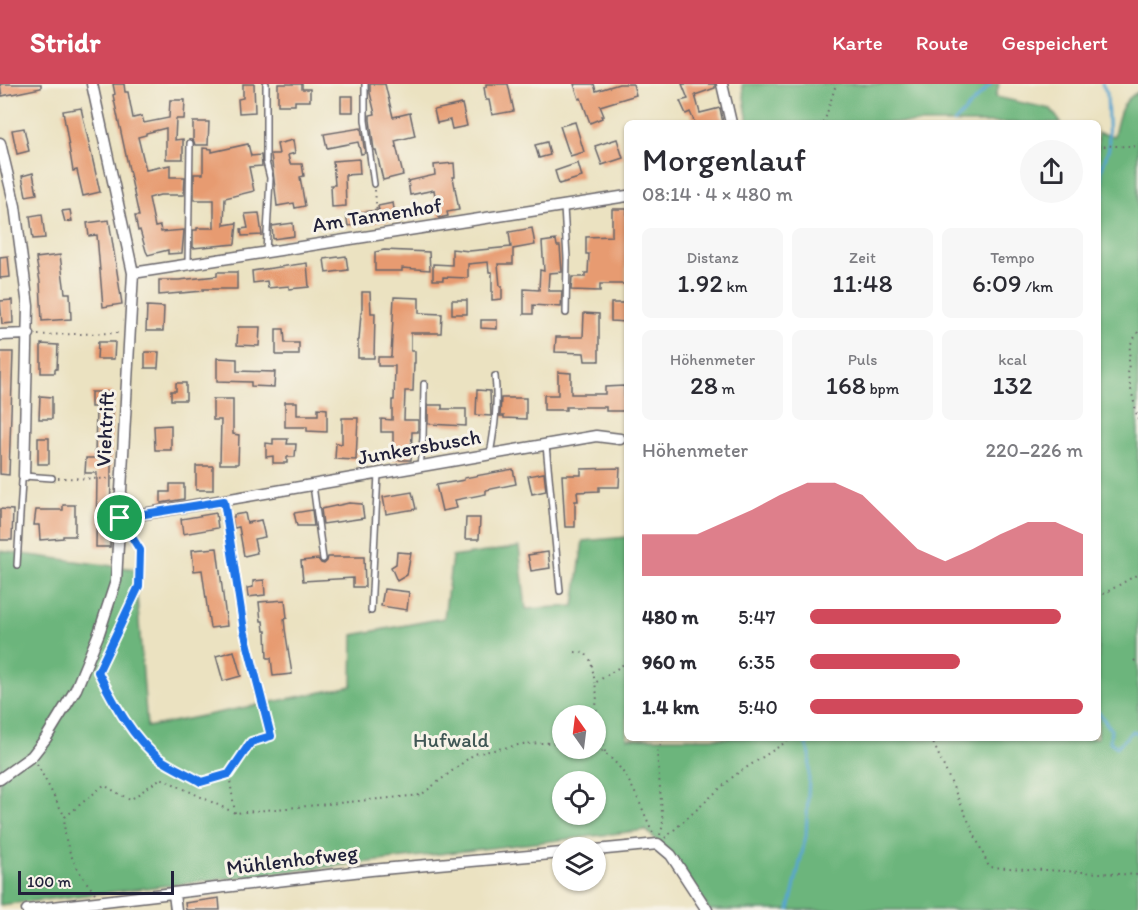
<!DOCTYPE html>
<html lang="de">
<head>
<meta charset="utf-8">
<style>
  body { margin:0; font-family:Itim,sans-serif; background:#f7f7f7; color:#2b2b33; height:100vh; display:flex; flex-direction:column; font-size:22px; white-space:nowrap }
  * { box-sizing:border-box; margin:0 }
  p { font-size:20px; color:#7c7c81 }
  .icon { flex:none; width:33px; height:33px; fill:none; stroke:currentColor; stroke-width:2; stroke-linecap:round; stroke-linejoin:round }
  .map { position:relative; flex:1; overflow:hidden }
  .sheet { position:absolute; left:624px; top:36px; width:477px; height:621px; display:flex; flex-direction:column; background:#fff; border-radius:9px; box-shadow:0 2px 4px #0004 }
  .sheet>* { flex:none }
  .needle { width:39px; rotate:346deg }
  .controls { position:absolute; left:552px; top:621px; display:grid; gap:12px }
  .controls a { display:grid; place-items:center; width:54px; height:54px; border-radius:50%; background:#fff; box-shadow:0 2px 4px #0004; font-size:30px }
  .scale { position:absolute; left:18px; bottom:15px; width:156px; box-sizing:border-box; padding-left:6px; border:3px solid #22223b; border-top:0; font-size:16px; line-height:21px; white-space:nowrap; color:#22223b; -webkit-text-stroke:4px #f7f3e8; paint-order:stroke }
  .pin { position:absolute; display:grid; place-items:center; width:51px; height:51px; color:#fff; margin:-26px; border:3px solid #fff; border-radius:50%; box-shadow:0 2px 6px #0007 }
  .round { display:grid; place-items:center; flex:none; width:63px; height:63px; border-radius:32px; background:#f7f7f7 }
  .head { display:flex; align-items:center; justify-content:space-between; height:102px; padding:0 18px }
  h1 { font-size:33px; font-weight:600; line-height:45px }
  .metrics { display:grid; grid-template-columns:repeat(3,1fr); gap:9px; height:102px; padding:6px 18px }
  .metrics div { display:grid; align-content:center; border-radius:9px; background:#f7f7f7; text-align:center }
  .metrics b { font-size:26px; font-weight:600 }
  .metrics small { font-size:16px; font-weight:400 }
  .metrics p { font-size:16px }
  .chart { height:168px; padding:12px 18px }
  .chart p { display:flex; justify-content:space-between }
  .chart svg { width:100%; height:108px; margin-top:6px; fill:#d1495b; opacity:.7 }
  ul { padding:0 18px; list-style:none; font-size:20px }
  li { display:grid; grid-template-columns:96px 72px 1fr; align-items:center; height:45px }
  li i { height:15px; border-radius:8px; background:#d1495b }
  header { display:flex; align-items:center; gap:36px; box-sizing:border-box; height:84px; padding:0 30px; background:#d1495b; color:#fff }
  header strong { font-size:28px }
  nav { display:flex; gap:33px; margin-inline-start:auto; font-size:21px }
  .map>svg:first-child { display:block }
  .forest { fill:#6cb57b; stroke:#476c5b; stroke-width:1.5; fill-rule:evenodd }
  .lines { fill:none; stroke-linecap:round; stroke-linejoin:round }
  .stream { stroke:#57a5d0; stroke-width:3 }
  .building { fill:#e79b71 }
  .lane-casing { stroke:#68656a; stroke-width:8 }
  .street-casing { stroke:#68656a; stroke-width:13 }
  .path { stroke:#68656a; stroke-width:2; stroke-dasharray:1.5 4.5; stroke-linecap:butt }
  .lane { stroke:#fff; stroke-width:5 }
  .street { stroke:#fff; stroke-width:10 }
  .route-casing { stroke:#fff; stroke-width:12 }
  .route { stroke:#1a73e8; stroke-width:8 }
  .labels { text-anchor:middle; stroke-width:6; stroke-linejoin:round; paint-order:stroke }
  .street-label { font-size:21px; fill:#22223b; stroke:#f7f3e8 }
  .park-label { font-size:21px; fill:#405755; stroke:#f7f3e8 }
</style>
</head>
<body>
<header>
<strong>Stridr</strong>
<nav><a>Karte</a><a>Route</a><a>Gespeichert</a></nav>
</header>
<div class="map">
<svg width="1138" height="826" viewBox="0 0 1138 826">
  <rect width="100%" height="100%" fill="#f7f3e8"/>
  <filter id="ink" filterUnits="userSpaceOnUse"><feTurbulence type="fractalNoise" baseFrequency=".0167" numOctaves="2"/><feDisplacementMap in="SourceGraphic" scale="12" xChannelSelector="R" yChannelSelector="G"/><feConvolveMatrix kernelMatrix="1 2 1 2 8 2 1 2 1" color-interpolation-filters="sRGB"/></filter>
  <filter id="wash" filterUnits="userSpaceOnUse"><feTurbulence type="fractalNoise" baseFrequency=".008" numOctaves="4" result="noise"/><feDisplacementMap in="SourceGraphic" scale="24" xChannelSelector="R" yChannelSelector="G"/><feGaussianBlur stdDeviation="1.35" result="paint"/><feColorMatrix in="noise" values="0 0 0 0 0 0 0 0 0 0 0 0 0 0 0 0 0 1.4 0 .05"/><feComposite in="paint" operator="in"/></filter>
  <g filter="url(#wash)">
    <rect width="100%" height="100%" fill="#ebe2c1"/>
    <!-- forest -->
    <path class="forest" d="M742,0H999L996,13L1051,25L1061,39H748Z
      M1138,8V826H709L675,776L646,746L0,821V467L135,485L147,643L352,602L353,551L444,534L452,473L519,463L526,525L574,522L583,457L627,453V654H1098V49L1114,52C1118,34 1120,17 1138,8ZM562,632H596V664H562ZM562,698H596V730H562Z"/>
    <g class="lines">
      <!-- stream -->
      <path class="stream" d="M954,39L991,0
        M1098,120L1103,112L1101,87L1109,64L1107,9L1102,0
        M1098,628L1111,645L1110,658L1117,663L1133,647L1138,649
        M789,826L806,752L810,671L805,657"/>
    </g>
    <g id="blocks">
      <!-- building -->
      <path class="building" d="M0,0H41V4L2,12Z
        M113,0H124L125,8H128L133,34L142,32L144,39L169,34L170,16H185L184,35H176L175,56L183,55V75H166V44L146,49V51L138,53L146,86L170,81V93H185L184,111H160L149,114L155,143L160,142L161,148L184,146L182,169L168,170V166L148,171L146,167L140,146L138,147L135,132H139L113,11L115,10Z
        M243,0H254L255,28L239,29L238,15L243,14Z
        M278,0H302V5H310V17H295V21H278Z
        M370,0H385L393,33L410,29L415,52L395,57L403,91L383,96L376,66H374L370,36V31L375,30L370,9Z
        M486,0H508L514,27L492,31L489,16H486L484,3H486Z
        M574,0H594L596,7L619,0H633L636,11L600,22L604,32H601L602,34L590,39L581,14L579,15Z
        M682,0H715V4L695,11L700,29L720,24L723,39H695L690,28L686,30L680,17L688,15Z
        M341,12H353V28H341Z
        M462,20L467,42L452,45L450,36L437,39L434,26Z
        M81,24L100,108L83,112L77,86L73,87L63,27Z
        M193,38H209L208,61H195L193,55Z
        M575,38L584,68L570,72L560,42Z
        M24,44L29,67L17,70L12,46Z
        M361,44L365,69L361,70L358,58L327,64L324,50Z
        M617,55L623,74L602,81L595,62Z
        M293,56L295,69L288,71L290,80H302L304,92L300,93L305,122L295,124L294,119L277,122L271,70H279L277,60Z
        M547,58L550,71L539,74L535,61Z
        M248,60L251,72L261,71L262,82L249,83L254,107L225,114L224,141L237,139L235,160L193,164V146H197V144H214V116H194V90H203V64L212,65V68Z
        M359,75L360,90L345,91L346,122L332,123L331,101H335L333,77Z
        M454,79L455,93H453L459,126L447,128L448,132L439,134L434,106L410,111L408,97L435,91L434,81Z
        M578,79L582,93L559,100L555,87Z
        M33,89L37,110L26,112L22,92Z
        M393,119L396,136L348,142L346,130L379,126L378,122Z
        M612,125H627L626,200H600V207L571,206L572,193H585V189H588L589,170H586V153L612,152Z
        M70,126L72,137L65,138L62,127Z
        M259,129L262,151L242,152L241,145L248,144L245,130Z
        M42,130L45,154L33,155L30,132Z
        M109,136L122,220L103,223L97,151L89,152L87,139Z
        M293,139L294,152L273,155L272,142Z
        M532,144L535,161L513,165V180H498L500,202H502V215L492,216V188H489L488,178L468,180V194L443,193V196H433V180L452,181V165L469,167L511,163L509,148Z
        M556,156L557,162H560L562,188L549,189L548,207H562L561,223L533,221V230H524V205L539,206L540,186L544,187L542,158Z
        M384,166L429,168L430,186L402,184V187H375V168Z
        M60,171L65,209H70L71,235L42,237L40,198L36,174Z
        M8,172L10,193L0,194V173Z
        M346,172L348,186L326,189L324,175Z
        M307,179L309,203L289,205V202L268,204L267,197L253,199L252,187Z
        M217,188H237V205H203V207L159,211V196H179L217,192Z
        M362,208H370L371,229H375L374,274H358V256H359L361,229H362Z
        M394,213L419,214V229L442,230L441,249H411V267H415V279H414L413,307H405L404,336H418V348H412L411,376H393V348H381V335L392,336V316H394L395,282H378V273H391Z
        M12,216L13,239L2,240L0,217Z
        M452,216H467V230H452Z
        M611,219H626V238L611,237Z
        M147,222L164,223L163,247H146Z
        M584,229L599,230V277H585L584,269L555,268L556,253H583Z
        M481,236H497V245L481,244Z
        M238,243H260L259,262L237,261Z
        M276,245H284L285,259H299V271H276Z
        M98,258H115L114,275H97Z
        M41,260L58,261L57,285H55V289H41Z
        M0,268H13L9,391L0,390Z
        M145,268H159L158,284H145Z
        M217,274L237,275V287L275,288L274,303L251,302V298L217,297Z
        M558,288L571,289V310H605V303L624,302L625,327H606V323H566V326H544V311H558Z
        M176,299H186V316H171V307H176Z
        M477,306L490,307L491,332L476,331Z
        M91,308H112L110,463H96L97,389H85L86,374H95L96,323H91Z
        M40,312L52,313V335H39Z
        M501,314H526V335L504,334V332H500Z
        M213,315H233V350L239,351L238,380H220L221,336H213Z
        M285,318H297V331H318V324L327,325V348L307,347V343H285Z
        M428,321H442V325H466V342L428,340Z
        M342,334H358L356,376L335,375L336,359L342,360Z
        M171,341V366H155L154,342Z
        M38,354H49V380H38Z
        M273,355H288L287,360H296L295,373H287V379H273V372L266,373V359L273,360Z
        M196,382H213V406H196Z
        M620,384L619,403H599V407L577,408L578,417H575V443H565L562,391H581V385Z
        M513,385L516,400L486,406V410L455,416L457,424L442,427L436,401L464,396V394Z
        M544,389L546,407L532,410L528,392Z
        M170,400H184V415L161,419V408H170Z
        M412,408L416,425L386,430L383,413Z
        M349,419L362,420L364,434L323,440L321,425Z
        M63,421H75V452H63V454L40,456L39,441H34L36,426H63Z
        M0,425L13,426L12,456H0Z
        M312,426L314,442H297L294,429Z
        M216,429L218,444L183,450L181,435Z
        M245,429L247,439L261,436L265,453L254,455L257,469L244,472L239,443L234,444L232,433H234V431Z
        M466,434H480L479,455H465Z
        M217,464L227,542L210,544L202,486L194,487L192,466Z
        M397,468L411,469L407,491L397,497L391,483L396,480Z
        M548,468L550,484L531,487L528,471Z
        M328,473H364L365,503H353V494L303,497L301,477L318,475L321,479L324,480L327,477Z
        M264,496L265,511L248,513L247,504L253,503V497Z
        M384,505L409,508L407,526L381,522Z
        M285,516L287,534L284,535L285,545L292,590L273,592L271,574H267L266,547H264L263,537H261L259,518Z
        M234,567L241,592L223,597L216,572Z
        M219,814L220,826H186L185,819Z"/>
    </g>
  </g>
  <g filter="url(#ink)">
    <use href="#blocks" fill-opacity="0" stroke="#68656a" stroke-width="1.5"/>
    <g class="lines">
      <!-- lane casing -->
      <g class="lane-casing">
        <path id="lane" d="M365,0V36L374,100
          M564,123L567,174L566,229
          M266,168L270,94L266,78V0
          M188,180L190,59
          M546,361L560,507
          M490,370C495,343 498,319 495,292
          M420,382L423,354L424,300
          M313,401L323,475
          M224,417L244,546L258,596
          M17,481L22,397L24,392L52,394
          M371,527L378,390"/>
      </g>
      <!-- street casing -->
      <g class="street-casing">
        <path id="street" d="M722,0L731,39
          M0,59L15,122L28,222L24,392
          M133,189L627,112
          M0,251L29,250
          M120,434L596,352L620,355
          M0,695L32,672L46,654L76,605L99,549L116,497L133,189L92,0
          M596,766L658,760L671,771L707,826
          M174,810L176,826
          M27,826L371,786L562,769"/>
      </g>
      <!-- path -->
      <path class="path" d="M824,39L836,0
        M1098,64C1107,61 1109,62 1118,62C1124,63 1129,61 1138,63
        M375,106L378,142
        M1138,248L1130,261L1128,292L1138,336
        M38,251L119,249
        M58,394L113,395
        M129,448L140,466L139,502L98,588C114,619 132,654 160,675C173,684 188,690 201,698L229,690
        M1098,513L1138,490
        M575,568L585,569L591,577L595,599
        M1134,577L1138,574
        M931,654L989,783L1138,791
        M596,664C627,679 639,719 653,749
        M605,668L596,624L597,611L595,599L627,578
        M37,680L65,733
        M235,729L229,690L251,658L271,652L260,602
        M660,751L663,741L657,668L663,654
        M665,754L735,691L792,654
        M95,809C78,789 61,760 65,733L104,701L130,716L161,694L235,729L421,711L474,670L523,660L562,658"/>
      <!-- lane -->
      <use href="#lane" class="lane"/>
      <!-- street -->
      <use href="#street" class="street"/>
    </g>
  </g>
  <g class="lines" filter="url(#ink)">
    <!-- route casing -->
    <g class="route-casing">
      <path id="route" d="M224,417L244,546L271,652L251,658L229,690L201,698C188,690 173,684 160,675C132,654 114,619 98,588L139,502L140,466L120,434Z"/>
    </g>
    <!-- route -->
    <use href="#route" class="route"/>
  </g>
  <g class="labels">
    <!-- street labels -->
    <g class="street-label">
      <text transform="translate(377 131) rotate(-9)" y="7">Am Tannenhof</text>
      <text transform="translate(105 345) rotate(-87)" y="7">Viehtrift</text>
      <text transform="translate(419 363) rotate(-10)" y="7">Junkersbusch</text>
      <text transform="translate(292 776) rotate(-7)" y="7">Mühlenhofweg</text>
    </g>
    <!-- park labels -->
    <g class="park-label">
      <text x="451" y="663">Hufwald</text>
    </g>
  </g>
</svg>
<div class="controls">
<a><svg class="needle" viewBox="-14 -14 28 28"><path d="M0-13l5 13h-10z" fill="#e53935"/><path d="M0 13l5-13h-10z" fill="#7c7c81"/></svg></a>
<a><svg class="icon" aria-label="locate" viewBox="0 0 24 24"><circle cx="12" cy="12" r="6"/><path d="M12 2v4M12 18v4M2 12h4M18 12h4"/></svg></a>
<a><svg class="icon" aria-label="layers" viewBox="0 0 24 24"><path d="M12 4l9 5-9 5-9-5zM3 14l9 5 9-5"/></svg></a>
</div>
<div class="scale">100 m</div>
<div class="pin" style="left:120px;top:434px;background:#1e9e55"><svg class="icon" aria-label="arrive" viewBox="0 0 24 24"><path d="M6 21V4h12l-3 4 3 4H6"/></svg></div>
<section class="sheet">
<div class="head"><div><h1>Morgenlauf</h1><p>08:14 · 4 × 480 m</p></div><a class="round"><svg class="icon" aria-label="share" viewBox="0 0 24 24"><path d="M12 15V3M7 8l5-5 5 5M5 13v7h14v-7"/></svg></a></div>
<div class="metrics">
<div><p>Distanz</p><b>1.92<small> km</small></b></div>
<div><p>Zeit</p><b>11:48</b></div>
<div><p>Tempo</p><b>6:09<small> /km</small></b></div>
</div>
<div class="metrics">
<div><p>Höhenmeter</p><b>28<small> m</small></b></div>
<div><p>Puls</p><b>168<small> bpm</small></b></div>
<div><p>kcal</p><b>132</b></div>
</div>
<div class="chart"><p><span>Höhenmeter</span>220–226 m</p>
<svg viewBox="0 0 160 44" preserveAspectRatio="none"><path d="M0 44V27L10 27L20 27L30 22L40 17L50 11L60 6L70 6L80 11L90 22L100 33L110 38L120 33L130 27L140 22L150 22L160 27V44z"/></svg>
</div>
<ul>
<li><b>480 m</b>5:47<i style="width:92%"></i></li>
<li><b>960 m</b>6:35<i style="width:55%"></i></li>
<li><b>1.4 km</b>5:40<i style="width:100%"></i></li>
</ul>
</section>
</div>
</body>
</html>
